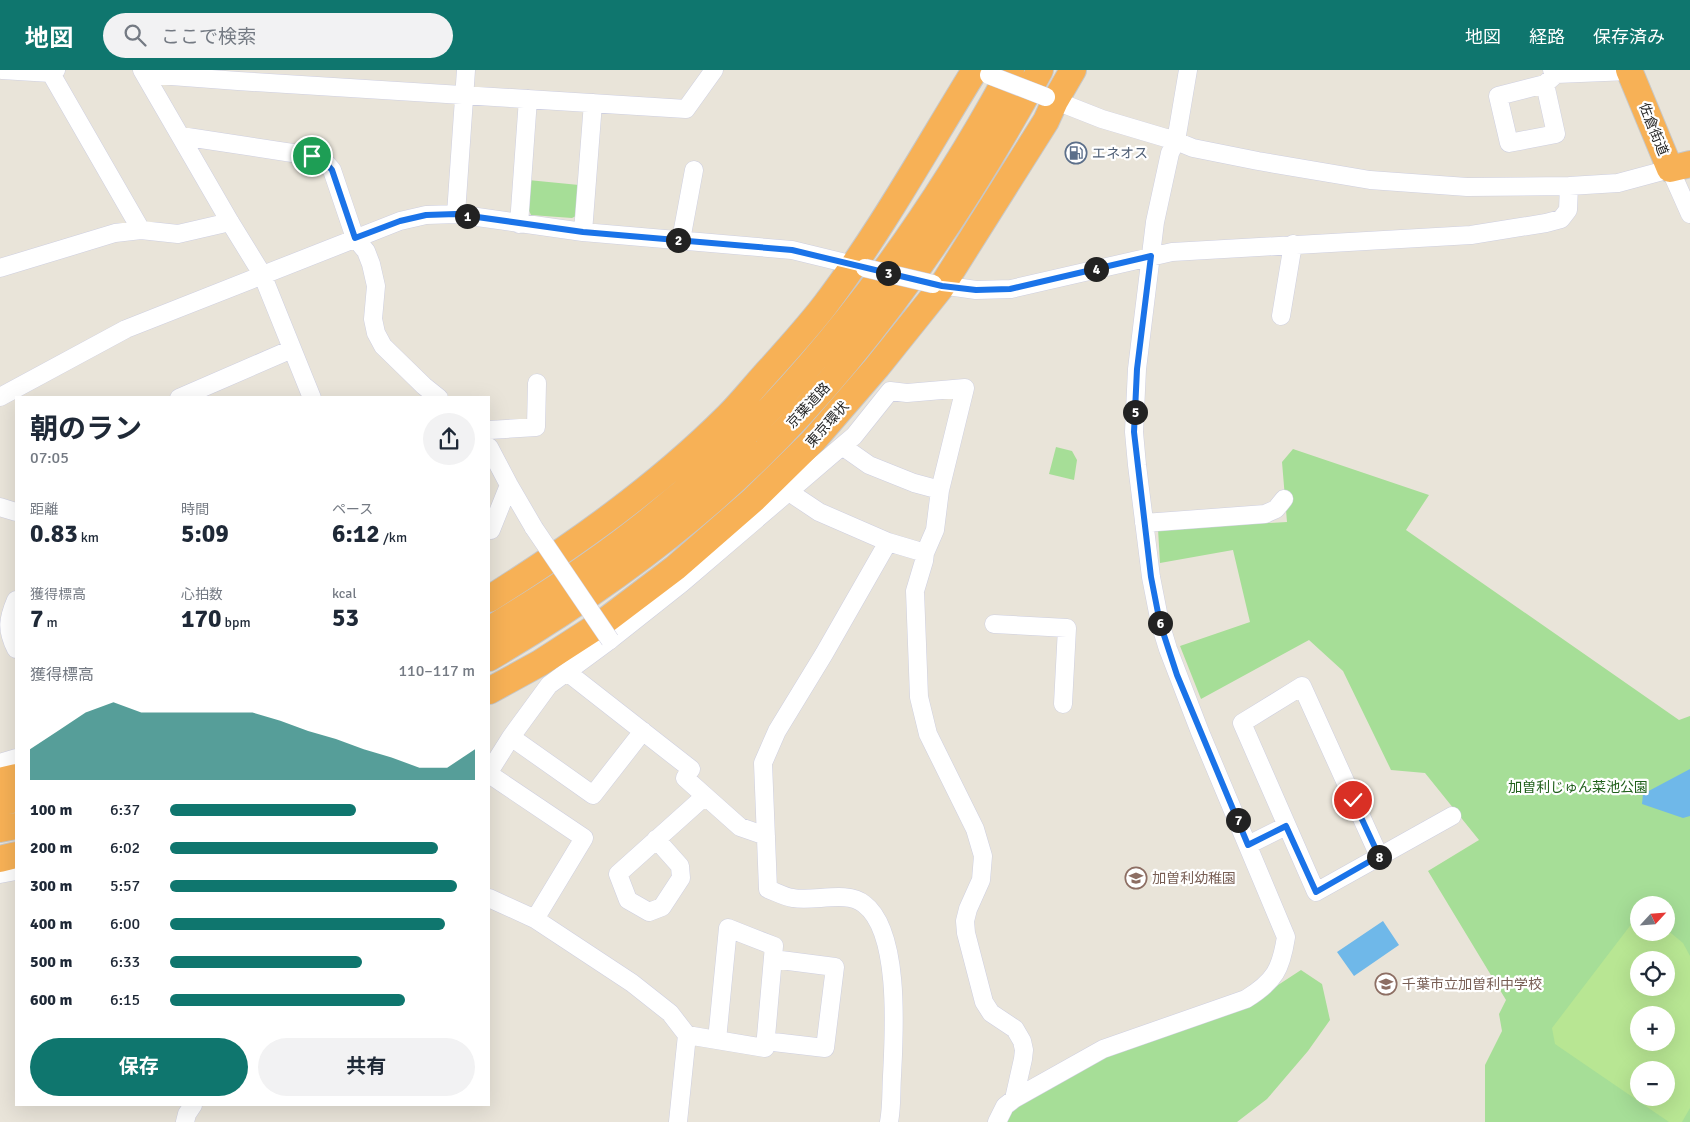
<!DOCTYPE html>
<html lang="ja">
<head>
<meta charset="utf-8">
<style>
  body { margin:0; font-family:Signika,"Noto Sans JP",sans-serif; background:#f2f2f3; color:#1f2937; height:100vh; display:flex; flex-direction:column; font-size:19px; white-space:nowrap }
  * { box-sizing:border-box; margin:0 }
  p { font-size:16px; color:#747a83 }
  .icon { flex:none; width:28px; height:28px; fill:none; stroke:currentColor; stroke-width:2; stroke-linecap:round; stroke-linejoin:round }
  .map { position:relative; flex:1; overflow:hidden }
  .panel { position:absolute; left:15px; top:326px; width:475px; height:710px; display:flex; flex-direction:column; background:#fff; border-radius:0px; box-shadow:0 5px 20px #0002 }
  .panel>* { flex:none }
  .needle { width:32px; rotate:64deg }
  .controls { position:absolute; left:1630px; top:826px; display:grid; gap:10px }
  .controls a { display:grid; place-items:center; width:45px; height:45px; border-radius:50%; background:#fff; box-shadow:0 5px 20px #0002; font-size:25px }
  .pin { position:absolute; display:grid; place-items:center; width:42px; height:42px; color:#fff; margin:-21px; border:2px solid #fff; border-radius:50%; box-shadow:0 1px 5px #0007 }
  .km { position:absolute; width:25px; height:25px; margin:-12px; border-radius:50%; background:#222; color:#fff; font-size:14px; line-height:25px; text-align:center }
  .round { display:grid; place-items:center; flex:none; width:52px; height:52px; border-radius:26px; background:#f2f2f3 }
  .summary { display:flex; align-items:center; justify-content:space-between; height:85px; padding:0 15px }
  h1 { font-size:28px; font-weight:700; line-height:38px }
  .metrics { display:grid; grid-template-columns:repeat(3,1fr); gap:8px; height:85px; padding:5px 15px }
  .metrics div { display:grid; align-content:center }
  .metrics b { font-size:25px; font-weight:700 }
  .metrics small { font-size:14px; font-weight:400 }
  .metrics p { font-size:14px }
  .chart { height:140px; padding:10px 15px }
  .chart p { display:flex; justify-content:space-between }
  .chart svg { width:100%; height:90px; margin-top:5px; fill:#0f766e; opacity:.7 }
  .cta { display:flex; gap:10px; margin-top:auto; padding:10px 15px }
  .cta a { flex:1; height:58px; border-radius:30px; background:#0f766e; color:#fff; font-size:20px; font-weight:700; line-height:58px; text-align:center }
  .cta a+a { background:#f2f2f3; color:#1f2937 }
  ul { padding:0 15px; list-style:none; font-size:16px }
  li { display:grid; grid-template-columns:80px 60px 1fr; align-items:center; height:38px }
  li i { height:12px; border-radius:6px; background:#0f766e }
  header { display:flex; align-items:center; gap:30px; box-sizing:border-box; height:70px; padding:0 25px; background:#0f766e; color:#fff }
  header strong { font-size:24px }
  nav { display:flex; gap:28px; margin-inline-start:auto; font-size:18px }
  .search { width:350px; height:45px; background:#f2f2f3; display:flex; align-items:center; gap:12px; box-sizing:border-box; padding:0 18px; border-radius:28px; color:#747a83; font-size:19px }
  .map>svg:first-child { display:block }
  .green { fill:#a6de97; fill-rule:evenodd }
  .pitch { fill:#b8e693; fill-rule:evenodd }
  .water { fill:#6fb8e9 }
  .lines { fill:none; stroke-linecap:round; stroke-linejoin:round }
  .minor-casing { stroke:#cecfe0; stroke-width:19 }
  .highway-casing { stroke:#c7c7c7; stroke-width:28 }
  .minor { stroke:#fff; stroke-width:18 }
  .highway { stroke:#f7b156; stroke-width:26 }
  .minor-bridge-casing { stroke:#cecfe0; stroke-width:19; stroke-linecap:butt }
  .minor-bridge { stroke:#fff; stroke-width:18 }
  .route-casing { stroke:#fff; stroke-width:10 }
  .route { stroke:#1a73e8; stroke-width:6 }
  .labels { text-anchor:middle; stroke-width:4.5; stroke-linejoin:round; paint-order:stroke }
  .street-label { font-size:14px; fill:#272727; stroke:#fff }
  .service-label { font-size:14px; fill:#4e5e75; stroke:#fff; text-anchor:start }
  .park-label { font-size:14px; fill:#21601c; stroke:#fff }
  .education-label { font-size:14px; fill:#785e54; stroke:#fff; text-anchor:start }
</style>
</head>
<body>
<header>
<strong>地図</strong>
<div class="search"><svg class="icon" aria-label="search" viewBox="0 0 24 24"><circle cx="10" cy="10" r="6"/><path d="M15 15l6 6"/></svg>ここで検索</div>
<nav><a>地図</a><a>経路</a><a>保存済み</a></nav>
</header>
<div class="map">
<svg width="1690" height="1052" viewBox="0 0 1690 1052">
  <rect width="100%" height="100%" fill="#e9e4d9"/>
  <!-- green -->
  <path class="green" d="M528,110L579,115L578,145L572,148L531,145L526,134Z
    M1056,377L1072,381L1077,390L1074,410L1049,404Z
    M1293,379L1429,425L1406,460L1679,650L1690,646V1052H1485V995L1502,961L1499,944L1506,930L1428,801L1479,770L1425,703L1391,700L1343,601L1309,570L1201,629L1180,576L1250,552L1233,480L1160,493L1158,459L1287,452L1282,392ZM1639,835H1666V862H1639ZM1639,890H1666V918H1639ZM1639,945H1666V972H1639ZM1639,1000H1666V1028H1639Z
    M1301,900L1322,914L1330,950L1308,981L1267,1029L1237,1052H1004L1025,1026L1103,988L1215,946L1269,921Z"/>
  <!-- pitch -->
  <path class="pitch" d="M1639,844V862H1666V859L1683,873L1690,886V1038L1682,1052H1669L1555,974L1552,958ZM1639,890H1666V918H1639ZM1639,945H1666V972H1639ZM1639,1000H1666V1028H1639Z"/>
  <!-- water -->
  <path class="water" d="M1690,699V746L1683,748L1642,734L1643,724Z
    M1383,851L1399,875L1354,906L1337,882Z"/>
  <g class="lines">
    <!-- minor casing -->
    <g class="minor-casing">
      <path id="minor" d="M2,0L51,3L56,0
        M49,0L141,160
        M142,0L230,152L262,204L312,328
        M1552,0L1556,4L1629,1
        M145,4L238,11L686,39L714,0
        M1545,14L1556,64L1509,73L1498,26L1545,14L1556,4
        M1046,27L1102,49L1176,71L1193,78L1258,91L1370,110L1467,117L1569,116L1618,113L1670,99L1690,144
        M181,66L312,86L325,92L332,100L355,168L366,181L371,194L376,216L373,249L376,263L383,276L424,316L439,328
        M456,144L466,0
        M519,154L528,29
        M583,162L593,33
        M681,170L694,100
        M0,198L115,163L141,160L178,164L230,152
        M934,214L976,220L1011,219L1172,182L1471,165L1546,153L1561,149L1568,140L1569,116
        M1281,246L1293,174
        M0,327L126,259L400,151L426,145L456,144L583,162L792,180L862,197
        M179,328L292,279
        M489,360L536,357L537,313
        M842,376L869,395L914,413L940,420
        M489,377L509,415L534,458
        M789,422L819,442L888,472
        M0,437L16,442
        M1144,453L1265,444L1276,439L1284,429
        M489,459L491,460L509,415
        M16,530C8,549 6,559 16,579
        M994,554L1067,558L1063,634
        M567,602L691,699L685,708L740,757L766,766
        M511,667L593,725L643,661
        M0,693L16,688
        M489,702L511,667L549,615L610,570L682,513L842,376L854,366L890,321L907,323L965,318L940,420L935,460L925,483L924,491L915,521L919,627L928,664L975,759L983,786L981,810L968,839L965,851L966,863L984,932L991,943L1015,959L1022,971L1024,980L1023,989L1014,1029
        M489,704L584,768L535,849
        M656,769L680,796L681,808L662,837L649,842L628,830L618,804L705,726
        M1248,775L1286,756
        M1379,786L1302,616L1242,653L1316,822L1452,746
        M0,804L16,801
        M489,828L535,849L632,913L670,943L687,965L765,978L774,876L728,858L717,970
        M765,971L825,978L835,897L773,889
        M185,1052L187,1044L193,1035
        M678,1052L687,965
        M889,1052C892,1037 891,1021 892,1006C894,965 901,862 864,834C847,820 814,832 793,828C785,827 776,822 768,819L763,693L777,661L824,584L888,472L925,483
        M997,1052L1005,1036L1014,1029L1103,979L1246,929C1275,911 1281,899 1286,867L1200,662L1168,579L1160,553L1151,507L1137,395L1134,362L1137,299L1155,152L1170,83L1176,71L1188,0"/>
    </g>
    <!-- highway casing -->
    <g class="highway-casing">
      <path id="highway" d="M1629,0L1670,99L1690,94
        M489,529C573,476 657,417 728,346C743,331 756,314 771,298C789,278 808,257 825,235C881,161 926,79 975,0
        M489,560C539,529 590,497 637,460C793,339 918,172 1011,0
        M489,588C584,532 676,468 756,390C872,277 963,142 1040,0
        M489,621L540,593L605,551L675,498L753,430L813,371L877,297L942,216L1046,51L1055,31L1073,0
        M0,711L16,707
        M0,733L16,729
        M0,759L16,756
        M0,789L16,785"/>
    </g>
    <!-- minor -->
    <use href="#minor" class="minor"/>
    <!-- highway -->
    <use href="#highway" class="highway"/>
    <!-- minor-bridge casing -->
    <g class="minor-bridge-casing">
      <path id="minor-bridge" d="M989,5L1046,27
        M865,198L933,214
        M534,458L610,570"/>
    </g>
    <!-- minor-bridge -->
    <use href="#minor-bridge" class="minor-bridge"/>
  </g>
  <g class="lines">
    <!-- route casing -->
    <g class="route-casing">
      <path id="route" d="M312,86L325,92L332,100L355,168L400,151L426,145L456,144L583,162L792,180L942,216L976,220L1010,219L1151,186L1137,299L1134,362L1151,507L1160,553L1177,605L1248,775L1286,756L1316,822L1379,786L1353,730"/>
    </g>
    <!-- route -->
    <use href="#route" class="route"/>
  </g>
  <!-- icons -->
  <defs>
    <g id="fuel-ring" transform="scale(1.125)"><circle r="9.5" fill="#fff" stroke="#5c6f8a" stroke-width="1.5"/><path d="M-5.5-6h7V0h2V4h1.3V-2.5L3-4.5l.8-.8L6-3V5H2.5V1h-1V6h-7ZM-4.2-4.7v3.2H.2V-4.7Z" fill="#5c6f8a"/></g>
    <g id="school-ring" transform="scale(1.125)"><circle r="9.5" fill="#fff" stroke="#8d6e63" stroke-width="1.5"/><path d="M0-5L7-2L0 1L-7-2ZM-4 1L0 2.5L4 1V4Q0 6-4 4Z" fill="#8d6e63"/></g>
  </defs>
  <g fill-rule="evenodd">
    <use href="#fuel-ring" x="1076" y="83"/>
    <use href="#school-ring" x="1136" y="808"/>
    <use href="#school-ring" x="1386" y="914"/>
  </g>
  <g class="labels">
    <!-- street labels -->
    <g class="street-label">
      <text transform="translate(1654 59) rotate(68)" y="5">佐倉街道</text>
      <text transform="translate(808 335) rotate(-47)" y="5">京葉道路</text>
      <text transform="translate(827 354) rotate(-48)" y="5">東京環状</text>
    </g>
    <!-- service labels -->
    <g class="service-label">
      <text x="1092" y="88">エネオス</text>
    </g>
    <!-- park labels -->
    <g class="park-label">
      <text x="1578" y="722">加曽利じゅん菜池公園</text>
    </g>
    <!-- education labels -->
    <g class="education-label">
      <text x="1152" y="813">加曽利幼稚園</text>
      <text x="1402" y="919">千葉市立加曽利中学校</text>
    </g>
  </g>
</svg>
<div class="controls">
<a><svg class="needle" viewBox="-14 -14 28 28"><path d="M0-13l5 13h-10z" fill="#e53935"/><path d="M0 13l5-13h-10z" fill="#747a83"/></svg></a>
<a><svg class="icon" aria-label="locate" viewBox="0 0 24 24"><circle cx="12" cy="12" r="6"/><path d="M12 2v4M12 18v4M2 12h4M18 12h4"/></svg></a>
<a>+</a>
<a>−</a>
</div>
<div class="pin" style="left:312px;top:86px;background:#1e9e55"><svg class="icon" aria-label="arrive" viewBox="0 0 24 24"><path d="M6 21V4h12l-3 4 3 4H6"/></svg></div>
<div class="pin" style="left:1353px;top:730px;background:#d93025"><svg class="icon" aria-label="check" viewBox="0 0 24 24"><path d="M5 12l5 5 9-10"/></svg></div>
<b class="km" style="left:467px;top:146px">1</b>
<b class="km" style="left:678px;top:170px">2</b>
<b class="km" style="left:888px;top:203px">3</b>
<b class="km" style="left:1096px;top:199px">4</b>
<b class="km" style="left:1135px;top:342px">5</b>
<b class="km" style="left:1160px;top:553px">6</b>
<b class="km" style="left:1238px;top:750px">7</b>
<b class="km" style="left:1379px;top:787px">8</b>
<section class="panel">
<div class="summary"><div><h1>朝のラン</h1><p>07:05</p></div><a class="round"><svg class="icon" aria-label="share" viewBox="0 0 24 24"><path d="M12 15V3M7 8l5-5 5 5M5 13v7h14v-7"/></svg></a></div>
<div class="metrics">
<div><p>距離</p><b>0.83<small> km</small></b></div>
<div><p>時間</p><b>5:09</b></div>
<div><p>ペース</p><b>6:12<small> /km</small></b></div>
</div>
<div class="metrics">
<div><p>獲得標高</p><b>7<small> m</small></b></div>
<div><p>心拍数</p><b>170<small> bpm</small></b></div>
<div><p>kcal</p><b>53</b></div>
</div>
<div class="chart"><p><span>獲得標高</span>110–117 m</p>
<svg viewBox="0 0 160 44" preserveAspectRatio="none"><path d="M0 44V29L10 20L20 11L30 6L40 11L50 11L60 11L70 11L80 11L90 15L100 20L110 24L120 29L130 33L140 38L150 38L160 29V44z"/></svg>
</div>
<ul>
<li><b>100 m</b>6:37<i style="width:61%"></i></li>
<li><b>200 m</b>6:02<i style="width:88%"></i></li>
<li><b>300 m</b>5:57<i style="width:94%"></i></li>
<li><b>400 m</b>6:00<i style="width:90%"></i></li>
<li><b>500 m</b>6:33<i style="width:63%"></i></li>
<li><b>600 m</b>6:15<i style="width:77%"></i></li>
</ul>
<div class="cta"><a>保存</a><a>共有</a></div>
</section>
</div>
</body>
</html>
